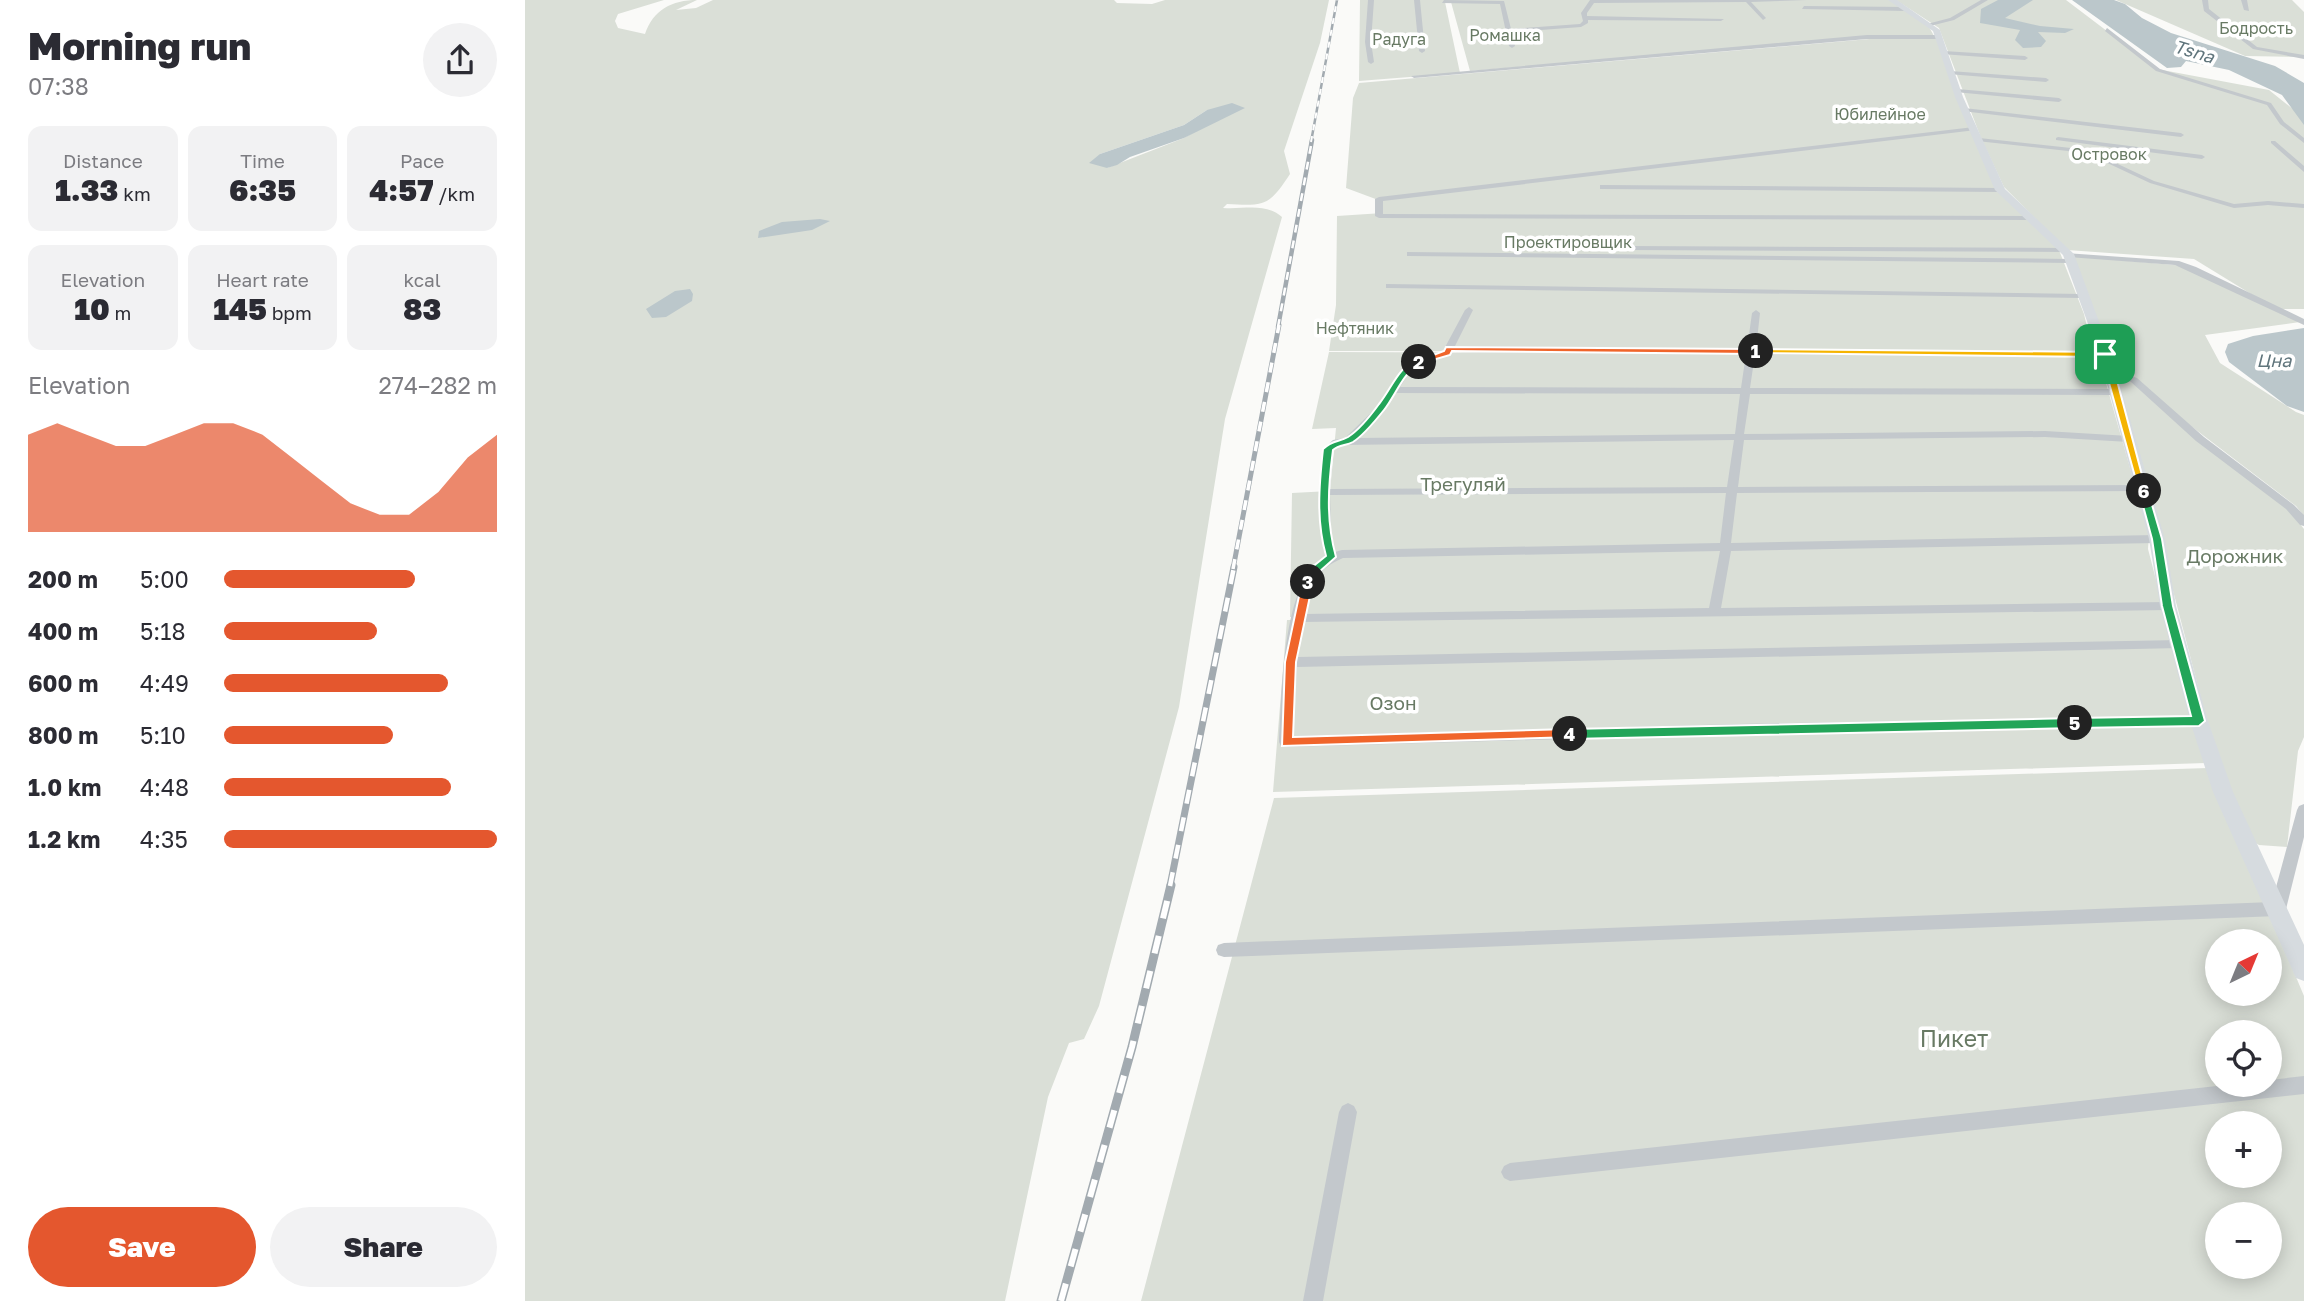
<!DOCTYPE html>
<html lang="en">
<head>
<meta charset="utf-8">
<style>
  body { margin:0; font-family:"Golos Text",sans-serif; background:#f2f2f3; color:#2b2b33; height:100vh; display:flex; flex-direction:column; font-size:26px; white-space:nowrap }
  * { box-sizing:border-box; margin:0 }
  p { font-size:23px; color:#7c7c81 }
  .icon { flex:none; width:38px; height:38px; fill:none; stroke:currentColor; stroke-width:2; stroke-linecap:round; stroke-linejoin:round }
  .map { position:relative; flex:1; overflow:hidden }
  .sheet { display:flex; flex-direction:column; background:#fff; width:525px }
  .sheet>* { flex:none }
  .needle { width:46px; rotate:43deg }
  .controls { position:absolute; left:1680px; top:929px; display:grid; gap:14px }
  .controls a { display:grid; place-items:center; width:77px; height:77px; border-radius:50%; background:#fff; box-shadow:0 4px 18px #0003; font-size:35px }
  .pin { position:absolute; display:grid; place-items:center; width:60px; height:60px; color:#fff; margin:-30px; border-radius:14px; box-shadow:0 4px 10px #0006 }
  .km { position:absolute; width:35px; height:35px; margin:-18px; border-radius:50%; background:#222; color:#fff; font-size:19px; line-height:35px; text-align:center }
  .round { display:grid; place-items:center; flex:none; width:74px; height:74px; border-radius:37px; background:#f2f2f3 }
  .headline { display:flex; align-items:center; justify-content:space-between; height:119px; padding:0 28px }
  h1 { font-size:38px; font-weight:800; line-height:52px }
  .stats { display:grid; grid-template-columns:repeat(3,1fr); gap:10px; height:119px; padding:7px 28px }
  .stats div { display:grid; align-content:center; border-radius:14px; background:#f2f2f3; text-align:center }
  .stats b { font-size:30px; font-weight:800 }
  .stats small { font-size:19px; font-weight:400 }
  .stats p { font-size:19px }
  .chart { height:196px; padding:14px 28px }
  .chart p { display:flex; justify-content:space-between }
  .chart svg { width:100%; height:126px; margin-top:7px; fill:#e4572e; opacity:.7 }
  .action { display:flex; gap:14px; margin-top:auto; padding:14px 28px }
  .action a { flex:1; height:80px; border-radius:42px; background:#e4572e; color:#fff; font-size:28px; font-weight:800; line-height:80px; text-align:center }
  .action a+a { background:#f2f2f3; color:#2b2b33 }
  ul { padding:0 28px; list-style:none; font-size:23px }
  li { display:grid; grid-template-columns:112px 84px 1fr; align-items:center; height:52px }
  li i { height:18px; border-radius:9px; background:#e4572e }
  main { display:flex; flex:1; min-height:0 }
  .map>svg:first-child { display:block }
  .green { fill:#dadfd7; fill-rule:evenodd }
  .water { fill:#bbc7cb }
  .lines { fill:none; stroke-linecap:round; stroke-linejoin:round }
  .street { fill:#c3c8cc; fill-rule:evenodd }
  .secondary { fill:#d6dbdf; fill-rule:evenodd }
  .rail-far4-casing { stroke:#a2aab0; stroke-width:2.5 }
  .rail-far3-casing { stroke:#a2aab0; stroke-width:4.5 }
  .rail-far2-casing { stroke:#a2aab0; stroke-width:5 }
  .rail-far1-casing { stroke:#a2aab0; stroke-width:7 }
  .rail-casing { stroke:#a2aab0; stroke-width:9 }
  .rail-far4 { stroke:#fff; stroke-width:2; stroke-dasharray:6; stroke-linecap:butt }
  .rail-far3 { stroke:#fff; stroke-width:2.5; stroke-dasharray:8; stroke-linecap:butt }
  .rail-far2 { stroke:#fff; stroke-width:3.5; stroke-dasharray:10; stroke-linecap:butt }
  .rail-far1 { stroke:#fff; stroke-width:4.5; stroke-dasharray:14; stroke-linecap:butt }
  .rail { stroke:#fff; stroke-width:6; stroke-dasharray:18; stroke-linecap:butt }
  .split-1 { fill:#f5b400; stroke:#fff; stroke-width:2 }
  .split-2 { fill:#f0652b; stroke:#fff; stroke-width:2 }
  .split-3 { fill:#22a559; stroke:#fff; stroke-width:2 }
  .split-4 { fill:#f0652b; stroke:#fff; stroke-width:2 }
  .split-5 { fill:#22a559; stroke:#fff; stroke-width:2 }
  .split-6 { fill:#22a559; stroke:#fff; stroke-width:2 }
  .split-7 { fill:#f5b400; stroke:#fff; stroke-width:2 }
  .labels { text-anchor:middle; stroke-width:7; stroke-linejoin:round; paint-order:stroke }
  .far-park-label { font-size:16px; fill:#687a64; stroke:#fff }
  .far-water-label { font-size:18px; font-style:italic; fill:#60757c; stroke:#fff }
  .park-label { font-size:19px; fill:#687a64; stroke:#fff }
  .near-park-label { font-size:23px; fill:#687a64; stroke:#fff }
</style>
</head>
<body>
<main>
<section class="sheet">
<div class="headline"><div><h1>Morning run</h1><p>07:38</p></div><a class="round"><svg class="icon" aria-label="share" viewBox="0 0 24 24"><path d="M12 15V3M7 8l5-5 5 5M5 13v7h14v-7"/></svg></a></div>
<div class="stats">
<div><p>Distance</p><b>1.33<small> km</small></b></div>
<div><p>Time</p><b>6:35</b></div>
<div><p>Pace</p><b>4:57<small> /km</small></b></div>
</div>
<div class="stats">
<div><p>Elevation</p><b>10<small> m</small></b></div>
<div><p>Heart rate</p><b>145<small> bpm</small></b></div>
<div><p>kcal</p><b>83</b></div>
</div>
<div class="chart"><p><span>Elevation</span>274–282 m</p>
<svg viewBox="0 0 160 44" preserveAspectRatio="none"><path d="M0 44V10L10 6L20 10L30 14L40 14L50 10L60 6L70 6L80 10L90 18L100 26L110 34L120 38L130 38L140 30L150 18L160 10V44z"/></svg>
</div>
<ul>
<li><b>200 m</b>5:00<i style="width:70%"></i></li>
<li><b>400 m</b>5:18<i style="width:56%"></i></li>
<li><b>600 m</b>4:49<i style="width:82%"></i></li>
<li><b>800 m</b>5:10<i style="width:62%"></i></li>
<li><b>1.0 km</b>4:48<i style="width:83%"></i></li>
<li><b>1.2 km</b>4:35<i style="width:100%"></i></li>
</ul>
<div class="action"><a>Save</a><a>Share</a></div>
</section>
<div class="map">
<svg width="1779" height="1301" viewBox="0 0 1779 1301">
  <rect width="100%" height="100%" fill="#fafaf8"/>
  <!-- green -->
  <path class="green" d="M0,0H139L93,14L90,21L93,28L120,34C128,10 147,0 172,0L151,10L171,8L188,0H589L592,3L627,4L640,0H804L795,43L759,151L765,174C744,206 740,206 702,204L698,208C717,210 740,202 757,217L700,419L654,707L574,1006L559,1039L544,1043L523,1097L480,1301H0ZM682,110L678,127L659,138L582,168L575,154L659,125Z
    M835,0H1365L1403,25L1409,36L1354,37L945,71L926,2H920L935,73L834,81Z
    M1371,0H1541L1632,69L1744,90L1779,118V309H1752L1775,322L1680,335L1695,363L1771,412L1779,415V516L1771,506L1641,407L1610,379L1589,368L1547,256L1661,266L1744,305L1669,259L1542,250L1479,187L1456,138L1414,28Z
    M1591,0H1767L1779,12V57L1720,56Z
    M1356,38H1411L1472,191L1532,245L1559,314L1568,352L804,351L811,305L812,216L858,213L856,201L821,188L828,98L834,83Z
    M804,352L1573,355L1624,535L1623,549L1637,603L765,617L767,493L805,491L811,428L787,429Z
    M1593,380L1607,381L1763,509L1779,529V737L1773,751L1762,847L1734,845L1723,838L1681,717Z
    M1623,607L1640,609L1681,763L748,792L762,620Z
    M1683,768L1779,996V1301H616L749,798ZM1692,942H1745V994H1692ZM1692,1032H1745V1085H1692ZM1692,1124H1745V1176H1692ZM1692,1214H1745V1267H1692Z"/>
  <!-- water -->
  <path class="water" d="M1473,0H1508L1480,18L1515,26L1549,29L1540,33L1513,32L1521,41L1516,47L1498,48L1490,40L1495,30L1455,23L1456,9Z
    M1547,0H1589L1600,4L1617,18L1646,33L1750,66L1779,83V125L1757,95L1704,70L1661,61L1656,67L1642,68Z
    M707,103L720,108L659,138L605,157L592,165L582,168L564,163L575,154L659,125L682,110Z
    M295,219L305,221L287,230L233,238L234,231L257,222Z
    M165,289L168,294L167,301L141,317L127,318L121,309L150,291Z
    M1779,328V412L1762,406L1704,362L1700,352L1703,344L1728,336Z"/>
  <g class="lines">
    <!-- street -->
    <path class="street" d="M843,0H849L846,42L849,62L846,64L843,62L840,42Z
      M889,0H895L900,51L897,53L894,51Z
      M919,0L979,1L986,29L1055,24L1058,21L1056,13L1065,0H1281L1226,2L1241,18L1238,20L1221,2L1069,3L1062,13V16L1199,19L1196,21L1063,20V23L1056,27L987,32L990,46L987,48L984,46L975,4L917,3Z
      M1456,0H1463L1429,20L1405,26L1402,24L1425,18Z
      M1677,0H1683L1684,9L1732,47L1779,55V59L1728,49L1679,11Z
      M1716,0H1722L1724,11L1719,10Z
      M1279,6L1381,7L1384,9L1381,11L1277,9Z
      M1582,28L1635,69L1746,103L1759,122L1779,138V143L1755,124L1742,105L1631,71L1580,31Z
      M1342,35H1414L1417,37L1414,39H1342L889,78L886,76Z
      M1418,51L1500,56L1503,58L1500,60L1416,54Z
      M1425,71L1521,78L1524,80L1521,82L1423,74Z
      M1432,89L1534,98L1537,100L1534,102L1430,92Z
      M1439,108L1656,133L1659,135L1656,137L1437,111Z
      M1449,127L1452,129L1451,130L858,201V214L1504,216L1508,218L1507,220L854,218L850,216V199L854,197Z
      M1533,137L1677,155L1680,157L1677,159L1531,140V138Z
      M1454,138L1546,148L1580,158L1629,181L1709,204L1743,201L1779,204V208L1743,205L1709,208L1625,183L1576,160L1543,151L1452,141V139Z
      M1746,141H1750L1779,166V172L1746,143Z
      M1078,185L1475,188L1479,190L1475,192L1075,189V185Z
      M1103,246L1539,248L1543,250L1539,252L1106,250L1102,248Z
      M882,252L1545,259L1549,261L1545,263L885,256H882Z
      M1540,253L1654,261L1671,267L1779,319V325L1650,265L1543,257H1540Z
      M861,284L1557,294L1561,296L1557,298L864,288H861Z
      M944,307L948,310L930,346L1222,349L1227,313L1231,310L1235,313L1231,349L1583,352V356L1580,357L1230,354L1225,388L1591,389L1596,392L1591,395L1225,394L1219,434L1520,431L1604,436L1609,439L1604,442L1520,437L1219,440L1213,487L1618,485L1623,488L1618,491L1212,493L1206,543L1632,535L1638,539L1632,543L1206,551L1196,608L1643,602L1649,606L1643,610L777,622L773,657L1655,640L1661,644L1655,648L772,667L768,736L1213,724L1674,716L1679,717L1681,721L1679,725L1213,734L761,747L756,746L754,742C757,696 756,581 800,557C792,520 794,486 798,449L808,440L820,438L854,405L882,363L918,351L940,310ZM927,352L1221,354L1216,388L875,387L888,367L925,355ZM871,393L1215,394L1210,434L832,438L860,409ZM1209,440L1202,487L805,489L808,450L815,445ZM1201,493L1195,543L817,550L810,552L806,530L805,495ZM1195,551L1184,608L779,614C785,586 791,569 818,558Z
      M1585,368L1612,378L1679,437L1769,505L1779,515V526L1775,525L1761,509L1671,441L1606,382L1582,373L1580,371Z
      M1779,804V837L1761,909L1758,914L1753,916L699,957L693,955L691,950L693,945L699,943L1747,902L1772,810L1774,806Z
      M1779,1076V1094L985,1181L979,1178L976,1172L979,1166L985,1163L1701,1085H1745V1080Z
      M823,1103L829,1106L832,1112L798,1301H778L814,1112L817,1106Z"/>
    <!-- secondary -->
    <path class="secondary" d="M1363,0H1372L1415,30L1438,97L1480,189L1549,254L1586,354L1640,539L1651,606L1683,721L1708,792L1779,945V981L1771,978L1688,792L1665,721L1635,606L1624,539L1574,354L1538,255L1470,190L1430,97L1408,31Z"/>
    <!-- rail-far4 casing -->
    <g class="rail-far4-casing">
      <path id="rail-far4" d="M786,142L812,0"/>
    </g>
    <!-- rail-far3 casing -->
    <g class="rail-far3-casing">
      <path id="rail-far3" d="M753,327L787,140"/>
    </g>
    <!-- rail-far2 casing -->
    <g class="rail-far2-casing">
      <path id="rail-far2" d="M708,569L754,325"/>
    </g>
    <!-- rail-far1 casing -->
    <g class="rail-far1-casing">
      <path id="rail-far1" d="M645,886L709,567"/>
    </g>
    <!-- rail casing -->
    <g class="rail-casing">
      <path id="rail" d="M536,1301L607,1047L646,885"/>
    </g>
    <!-- rail-far4 -->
    <use href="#rail-far4" class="rail-far4"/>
    <!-- rail-far3 -->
    <use href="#rail-far3" class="rail-far3"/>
    <!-- rail-far2 -->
    <use href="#rail-far2" class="rail-far2"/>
    <!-- rail-far1 -->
    <use href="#rail-far1" class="rail-far1"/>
    <!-- rail -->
    <use href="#rail" class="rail"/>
  </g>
  <!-- split-1 -->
  <path class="split-1" d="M1231,349L1580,352L1585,354L1580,357L1228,353Z"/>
  <!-- split-2 -->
  <path class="split-2" d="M921,347L1231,349L1235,351L1231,354L927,351L925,355L894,364L890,362L919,351Z"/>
  <!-- split-3 -->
  <path class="split-3" d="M894,359L897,363C879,370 871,395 859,410C851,420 839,435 828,442C821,446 814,444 808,450C803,487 801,521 811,557L793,573L786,585H779L777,582L786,568L801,556C791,520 794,486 798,449C807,440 814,442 823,437C834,430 846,415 854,404C867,388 874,365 894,359Z"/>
  <!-- split-4 -->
  <path class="split-4" d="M783,578L788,582L771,662L768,737L1045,729L1051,734L1049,737L757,746L760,662L777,582Z"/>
  <!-- split-5 -->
  <path class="split-5" d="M1550,718L1556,723L1550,728L1045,739L1039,734L1045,729Z"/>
  <!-- split-6 -->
  <path class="split-6" d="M1619,488L1623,491L1637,539L1648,606L1680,721L1674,726L1550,728L1544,723L1550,718L1666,716L1637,606L1627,539L1614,491Z"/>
  <!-- split-7 -->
  <path class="split-7" d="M1580,352L1585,354L1622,494L1614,491L1576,354Z"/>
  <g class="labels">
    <!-- far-park labels -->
    <g class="far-park-label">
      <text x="1731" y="34">Бодрость</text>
      <text x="980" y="41">Ромашка</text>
      <text x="874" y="45">Радуга</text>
      <text x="1355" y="120">Юбилейное</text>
      <text x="1584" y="160">Островок</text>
      <text x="1043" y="248">Проектировщик</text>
      <text x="830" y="334">Нефтяник</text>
    </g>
    <!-- far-water labels -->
    <g class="far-water-label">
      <text transform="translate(1669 52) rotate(17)" y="6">Tsna</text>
      <text x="1749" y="367">Цна</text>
    </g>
    <!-- park labels -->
    <g class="park-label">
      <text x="938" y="491">Трегуляй</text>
      <text x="1710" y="563">Дорожник</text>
      <text x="868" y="710">Озон</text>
    </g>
    <!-- near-park labels -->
    <g class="near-park-label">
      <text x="1429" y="1047">Пикет</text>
    </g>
  </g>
</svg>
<div class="controls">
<a><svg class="needle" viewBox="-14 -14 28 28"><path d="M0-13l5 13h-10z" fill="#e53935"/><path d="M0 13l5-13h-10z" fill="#7c7c81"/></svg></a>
<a><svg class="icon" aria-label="locate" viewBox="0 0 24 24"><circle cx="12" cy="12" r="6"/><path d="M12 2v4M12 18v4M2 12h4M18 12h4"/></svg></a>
<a>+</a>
<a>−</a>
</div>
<div class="pin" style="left:1580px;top:354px;background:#1e9e55"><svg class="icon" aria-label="arrive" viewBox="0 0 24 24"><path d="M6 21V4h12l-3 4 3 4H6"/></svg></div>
<b class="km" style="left:1231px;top:351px">1</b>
<b class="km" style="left:894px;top:362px">2</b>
<b class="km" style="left:783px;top:582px">3</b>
<b class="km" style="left:1045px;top:734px">4</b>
<b class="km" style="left:1550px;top:723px">5</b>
<b class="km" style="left:1619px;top:491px">6</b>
</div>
</main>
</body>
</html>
